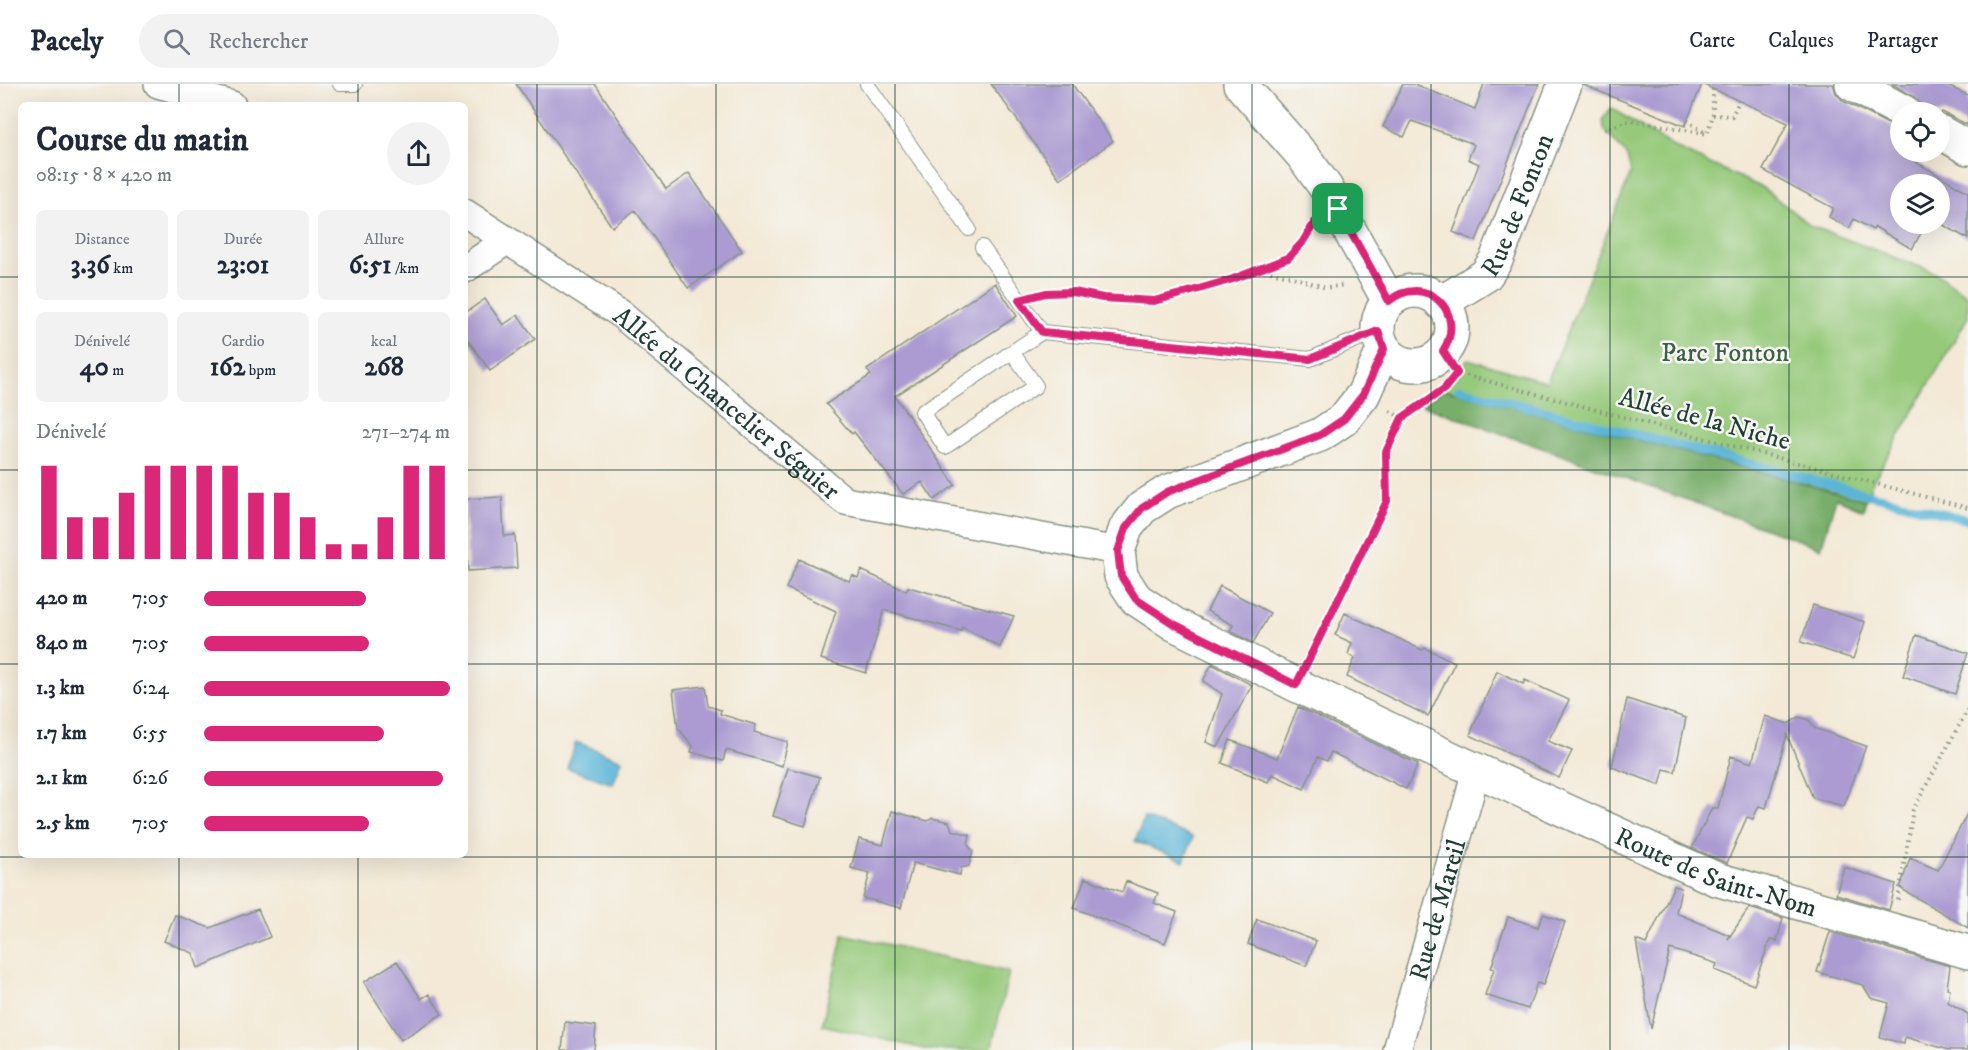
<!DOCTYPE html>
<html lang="fr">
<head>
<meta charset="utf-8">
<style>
  body { margin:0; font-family:"IM FELL DW Pica",serif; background:#f2f2f3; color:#1f2937; height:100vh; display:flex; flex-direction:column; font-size:22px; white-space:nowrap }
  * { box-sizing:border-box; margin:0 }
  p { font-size:20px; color:#747a83 }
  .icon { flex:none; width:33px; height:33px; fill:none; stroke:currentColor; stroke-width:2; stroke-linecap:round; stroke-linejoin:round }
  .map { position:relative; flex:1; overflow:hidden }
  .drawer { position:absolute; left:18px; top:18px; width:450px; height:756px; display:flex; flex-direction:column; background:#fff; border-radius:9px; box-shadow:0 6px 24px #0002 }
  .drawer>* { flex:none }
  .controls { position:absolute; left:1890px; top:18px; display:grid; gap:12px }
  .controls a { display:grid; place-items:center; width:60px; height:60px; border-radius:50%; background:#fff; box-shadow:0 6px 24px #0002; font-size:30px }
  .pin { position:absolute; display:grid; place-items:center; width:51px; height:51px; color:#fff; margin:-26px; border-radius:12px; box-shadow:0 3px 9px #0006 }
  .round { display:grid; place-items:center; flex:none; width:63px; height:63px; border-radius:32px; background:#f2f2f3 }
  .headline { display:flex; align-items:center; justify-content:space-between; height:102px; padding:0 18px }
  h1 { font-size:33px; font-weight:800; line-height:45px }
  .figures { display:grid; grid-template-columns:repeat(3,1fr); gap:9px; height:102px; padding:6px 18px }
  .figures div { display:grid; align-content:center; border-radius:9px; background:#f2f2f3; text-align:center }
  .figures b { font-size:26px; font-weight:800 }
  .figures small { font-size:16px; font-weight:400 }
  .figures p { font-size:16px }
  .chart { height:168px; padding:12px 18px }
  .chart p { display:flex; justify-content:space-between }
  .chart svg { width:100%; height:108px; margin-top:6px; stroke:#db2777; stroke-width:6 }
  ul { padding:0 18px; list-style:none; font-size:20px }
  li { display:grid; grid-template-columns:96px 72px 1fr; align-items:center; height:45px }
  li i { height:15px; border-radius:8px; background:#db2777 }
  header { display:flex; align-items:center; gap:36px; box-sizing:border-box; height:84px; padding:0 30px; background:#fff; border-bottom:2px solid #e0e1e3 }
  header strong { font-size:28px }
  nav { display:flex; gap:33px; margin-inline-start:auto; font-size:21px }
  .search { width:420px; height:54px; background:#f2f2f3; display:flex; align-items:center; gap:15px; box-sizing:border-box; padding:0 21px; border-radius:33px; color:#747a83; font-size:22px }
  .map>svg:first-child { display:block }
  .green { fill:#96c97a; stroke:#5a8357; stroke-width:1.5 }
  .forest { fill:#78ad6a; stroke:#4c754f; stroke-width:1.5 }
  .water { fill:#5bb5d9; stroke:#3d7986; stroke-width:1.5 }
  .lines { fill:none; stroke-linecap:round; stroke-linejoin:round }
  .stream { stroke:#5bb5d9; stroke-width:9 }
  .building { fill:#ab9bd2 }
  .service-casing { stroke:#899385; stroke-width:16 }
  .minor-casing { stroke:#899385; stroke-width:30 }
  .tertiary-casing { stroke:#899385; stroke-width:36 }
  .path { stroke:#899385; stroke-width:4; stroke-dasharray:1.5 4.5; stroke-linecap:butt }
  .service { stroke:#fff; stroke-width:14 }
  .minor { stroke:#fff; stroke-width:27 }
  .tertiary { stroke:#fff; stroke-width:33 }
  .route-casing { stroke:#fff; stroke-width:12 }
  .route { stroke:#db2777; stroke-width:8 }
  .grid { fill:none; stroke:#1f3d34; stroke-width:1.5; stroke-opacity:0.55 }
  .labels { text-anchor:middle; stroke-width:5; stroke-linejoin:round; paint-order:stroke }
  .street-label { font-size:26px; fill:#1f3d34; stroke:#f6f6f2 }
  .park-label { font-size:26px; fill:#3d6046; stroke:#f6f6f2 }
</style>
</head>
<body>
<header>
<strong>Pacely</strong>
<div class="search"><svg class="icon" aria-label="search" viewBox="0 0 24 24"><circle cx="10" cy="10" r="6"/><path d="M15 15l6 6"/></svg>Rechercher</div>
<nav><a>Carte</a><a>Calques</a><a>Partager</a></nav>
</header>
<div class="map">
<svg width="1968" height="966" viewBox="0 0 1968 966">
  <rect width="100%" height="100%" fill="#f6f6f2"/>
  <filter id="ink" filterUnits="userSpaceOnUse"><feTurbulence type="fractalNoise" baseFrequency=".0167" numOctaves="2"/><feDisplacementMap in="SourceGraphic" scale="12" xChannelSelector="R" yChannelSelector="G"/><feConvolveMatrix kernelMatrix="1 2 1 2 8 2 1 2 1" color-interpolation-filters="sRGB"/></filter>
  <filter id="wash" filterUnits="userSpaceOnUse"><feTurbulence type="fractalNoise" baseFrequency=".008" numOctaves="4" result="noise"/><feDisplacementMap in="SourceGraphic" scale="24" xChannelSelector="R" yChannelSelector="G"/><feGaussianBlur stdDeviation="1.35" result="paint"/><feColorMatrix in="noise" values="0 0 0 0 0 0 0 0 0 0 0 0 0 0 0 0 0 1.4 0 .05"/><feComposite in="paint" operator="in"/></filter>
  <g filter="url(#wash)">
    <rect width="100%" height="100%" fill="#f3e9d6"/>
    <!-- green -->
    <path class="green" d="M1611,24L1675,64L1763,104L1811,142L1934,188L1968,212V233L1872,399L1863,426L1836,414L1821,464L1422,321L1444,305L1468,275L1547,298L1631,89L1627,72L1604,45L1603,35Z
      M843,850L1009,888L991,966H929L822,941Z"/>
    <!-- forest -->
    <path class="forest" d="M1444,305L1866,416L1863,426L1836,414L1821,464L1422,321Z"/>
    <!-- water -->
    <path class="water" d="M576,658L622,676L613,700L567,684Z
      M1144,734L1193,753L1184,777L1135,757Z"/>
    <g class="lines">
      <!-- stream -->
      <path class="stream" d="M1459,305L1968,436"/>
    </g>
    <g id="blocks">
      <!-- building -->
      <path class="building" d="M516,0H595L666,105L689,89L742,167L688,204L635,126L612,143Z
        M991,0H1072L1113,57L1060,95Z
        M1403,0H1414L1475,25L1484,0H1539L1476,157L1453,148L1479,80L1468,75L1474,61L1471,59L1412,37L1404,53L1383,43Z
        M1583,0H1833L1836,9L1843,17L1900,46V68H1919L1914,77L1968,108V155L1940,139V100H1900V140H1926L1912,165L1875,143L1873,146L1854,135L1849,144L1829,133L1833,124L1763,86L1788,39L1702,0L1685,42L1583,1Z
        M1892,0H1943L1968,11V41L1942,28L1941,30L1923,28L1920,19L1913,12Z
        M995,199L1017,232L895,312L955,401L934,416L922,398L903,410L854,348L852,350L826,320L871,291L867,286Z
        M485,215L503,241L518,231L535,255L490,287L465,252V229Z
        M502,413L504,452L515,451L517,484L468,487L465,415Z
        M799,475L849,497L852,491L858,494L861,486L906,507L908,503L1014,532L1000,563L962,543L961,547L884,526L866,589L821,575L836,527L786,504Z
        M1220,502L1270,529L1253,559L1230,547L1233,541L1207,527Z
        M1813,521L1865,538L1853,575L1801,558Z
        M1345,529L1422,566L1425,564L1455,578L1428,632L1347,593L1355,574L1348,570L1352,559L1335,551Z
        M1916,551L1968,569L1955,610L1903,592Z
        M1212,580L1252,601L1218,663L1206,658L1222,610L1203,597Z
        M1497,587L1523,600L1525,596L1569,616L1548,657L1572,667L1559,694L1470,651Z
        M705,602L708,622L721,626L720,630L756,641L754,648L788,658L782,682L726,666L723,677L691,668L693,662L678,644L673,606Z
        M1627,615L1686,634L1675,688L1664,685L1660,701L1612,683Z
        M1298,623L1418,680L1406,705L1331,668L1327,677L1318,673L1304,705L1272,690L1268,698L1222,679L1230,656L1277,674Z
        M1765,632L1788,640L1799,633L1809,636L1814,644L1866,662L1844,722L1813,714L1787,651L1766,724L1759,722L1753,735L1747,733L1727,779L1692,764L1712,724H1718L1731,672L1752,679Z
        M788,684L820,693L805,742L773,732Z
        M892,727L928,737L932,734L949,738L952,746L970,751L968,761L973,767L969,782L961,784L960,791L913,779L901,824L863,814L870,789L851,784L859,755L883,761Z
        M1968,728V844L1900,804L1910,774L1938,786Z
        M1844,783L1896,800L1889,826L1836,810Z
        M1085,794L1122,808L1126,797L1158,809L1154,819L1177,828L1165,859L1074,824Z
        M1674,802L1681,804L1676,829L1729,851L1728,855L1749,824L1783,834L1777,857L1770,856L1754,901L1715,886L1717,880L1712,878L1670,865L1651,945L1636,856L1646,860Z
        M258,825L270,853L198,884L193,869L164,857L175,831L210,844Z
        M1543,830L1565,838L1543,901L1537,899L1528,925L1485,911L1494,885L1491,884L1508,833L1538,843Z
        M1257,835L1316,857L1306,882L1248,860Z
        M1830,848L1950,882L1947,904L1950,905L1948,918L1968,930V966H1949L1905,953L1904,960L1880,953L1889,919L1871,914L1863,901L1817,888Z
        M397,877L421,915L429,910L442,930L401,956L364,898Z
        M565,938L596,942L594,966H562Z"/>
    </g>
  </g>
  <g filter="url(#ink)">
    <use href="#blocks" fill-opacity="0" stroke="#899385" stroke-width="1.5"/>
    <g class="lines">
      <!-- service casing -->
      <g class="service-casing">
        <path id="service" d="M340,0H355
          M867,0L969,145
          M982,163L1042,248L1310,275L1378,247
          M1012,268L1036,302L945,363L922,328L1042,248"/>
      </g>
      <!-- minor casing -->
      <g class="minor-casing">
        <g id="minor">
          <path d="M158,0L232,21"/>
          <path id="s1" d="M465,129L619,229L845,417L1118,467"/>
          <path d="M465,185L506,157"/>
          <path id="s2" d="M1397,966L1470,710L1475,686"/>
        </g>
      </g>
      <!-- tertiary casing -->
      <g class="tertiary-casing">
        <g id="tertiary">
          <path d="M1240,0L1303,72L1326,104L1389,217"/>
          <path d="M1852,0L1904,28"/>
          <path d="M1940,48L1968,64"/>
          <circle cx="1415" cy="244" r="37"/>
          <path id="s3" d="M1441,219L1486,191L1496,176L1565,0"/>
          <path id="s4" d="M1384,265L1363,311L1344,335L1320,351L1167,408L1142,424L1126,444L1118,467L1121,492L1136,515L1174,540L1296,601L1450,674L1716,795L1968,868"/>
        </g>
      </g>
      <!-- path -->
      <path class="path" d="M1713,31L1732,32L1739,17
        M1687,37L1704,48
        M1604,45L1631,36L1707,50L1713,31V0
        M1261,185C1289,174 1296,170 1311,144
        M1042,210L1074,208L1103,214L1154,217L1233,195L1261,186L1290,192L1326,204L1344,201
        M1443,267L1457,289L1968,424
        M1390,327L1402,334L1444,305L1457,289
        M1310,573L1387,417L1386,368L1402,334
        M1898,816L1913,726L1968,625"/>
      <!-- service -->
      <use href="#service" class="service"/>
      <!-- minor -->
      <use href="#minor" class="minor"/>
      <!-- tertiary -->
      <use href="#tertiary" class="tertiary"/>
    </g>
  </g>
  <g class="lines" filter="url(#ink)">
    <!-- route casing -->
    <g class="route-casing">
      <path id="route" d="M1338,125L1389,217C1425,188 1468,228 1443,267L1457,289L1444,305L1402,334L1386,368L1387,417L1296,601L1174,540L1136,515L1121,492L1118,467L1126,444L1142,424L1167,408L1320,351L1344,335L1363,311L1384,265L1378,247L1310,275L1042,248L1019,216L1046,209L1074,208L1103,214L1154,217L1192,207L1233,195L1288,174L1302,159L1315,138Z"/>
    </g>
    <!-- route -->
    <use href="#route" class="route"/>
  </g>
  <!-- grid -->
  <path class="grid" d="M179,0V21M358,0V21M537,0V966M716,0V966M895,0V966M1073,0V966M1252,0V966M1431,0V966M1610,0V966M1789,0V966M0,193H21M465,193H1968M0,386H21M465,386H1968M0,580H21M465,580H1968M179,771V966M358,771V966M0,773H1968"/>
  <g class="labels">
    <!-- street labels -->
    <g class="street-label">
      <text dy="9" stroke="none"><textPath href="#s3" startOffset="130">Rue de Fonton</textPath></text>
      <text dy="9" stroke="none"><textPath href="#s1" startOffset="324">Allée du Chancelier Séguier</textPath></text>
      <text transform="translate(1705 334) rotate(15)" y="9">Allée de la Niche</text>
      <text dy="9" stroke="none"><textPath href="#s4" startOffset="1048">Route de Saint-Nom</textPath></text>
      <text dy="9" stroke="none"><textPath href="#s2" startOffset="146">Rue de Mareil</textPath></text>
    </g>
    <!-- park labels -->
    <g class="park-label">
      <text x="1725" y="277">Parc Fonton</text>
    </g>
  </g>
</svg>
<div class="controls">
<a><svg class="icon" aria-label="locate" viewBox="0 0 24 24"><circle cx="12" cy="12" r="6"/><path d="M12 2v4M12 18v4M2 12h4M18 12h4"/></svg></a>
<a><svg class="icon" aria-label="layers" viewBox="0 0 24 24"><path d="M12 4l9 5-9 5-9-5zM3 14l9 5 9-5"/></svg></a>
</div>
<div class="pin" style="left:1338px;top:125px;background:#1e9e55"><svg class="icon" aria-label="arrive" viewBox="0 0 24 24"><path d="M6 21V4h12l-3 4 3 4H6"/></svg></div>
<section class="drawer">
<div class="headline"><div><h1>Course du matin</h1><p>08:15 · 8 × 420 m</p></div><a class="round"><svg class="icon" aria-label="share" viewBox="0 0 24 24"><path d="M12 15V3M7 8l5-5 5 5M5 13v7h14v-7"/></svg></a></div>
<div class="figures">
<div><p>Distance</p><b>3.36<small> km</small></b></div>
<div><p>Durée</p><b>23:01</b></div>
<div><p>Allure</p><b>6:51<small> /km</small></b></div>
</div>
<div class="figures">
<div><p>Dénivelé</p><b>40<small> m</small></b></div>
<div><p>Cardio</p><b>162<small> bpm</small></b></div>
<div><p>kcal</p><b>268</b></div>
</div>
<div class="chart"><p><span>Dénivelé</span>271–274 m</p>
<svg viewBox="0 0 160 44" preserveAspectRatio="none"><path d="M5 44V6M15 44V27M25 44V27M35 44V17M45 44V6M55 44V6M65 44V6M75 44V6M85 44V17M95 44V17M105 44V27M115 44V38M125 44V38M135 44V27M145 44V6M155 44V6"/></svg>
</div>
<ul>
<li><b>420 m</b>7:05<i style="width:66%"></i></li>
<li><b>840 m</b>7:05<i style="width:67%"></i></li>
<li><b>1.3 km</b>6:24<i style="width:100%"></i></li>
<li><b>1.7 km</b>6:55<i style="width:73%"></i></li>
<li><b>2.1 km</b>6:26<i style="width:97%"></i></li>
<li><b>2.5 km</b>7:05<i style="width:67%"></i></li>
</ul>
</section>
</div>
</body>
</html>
